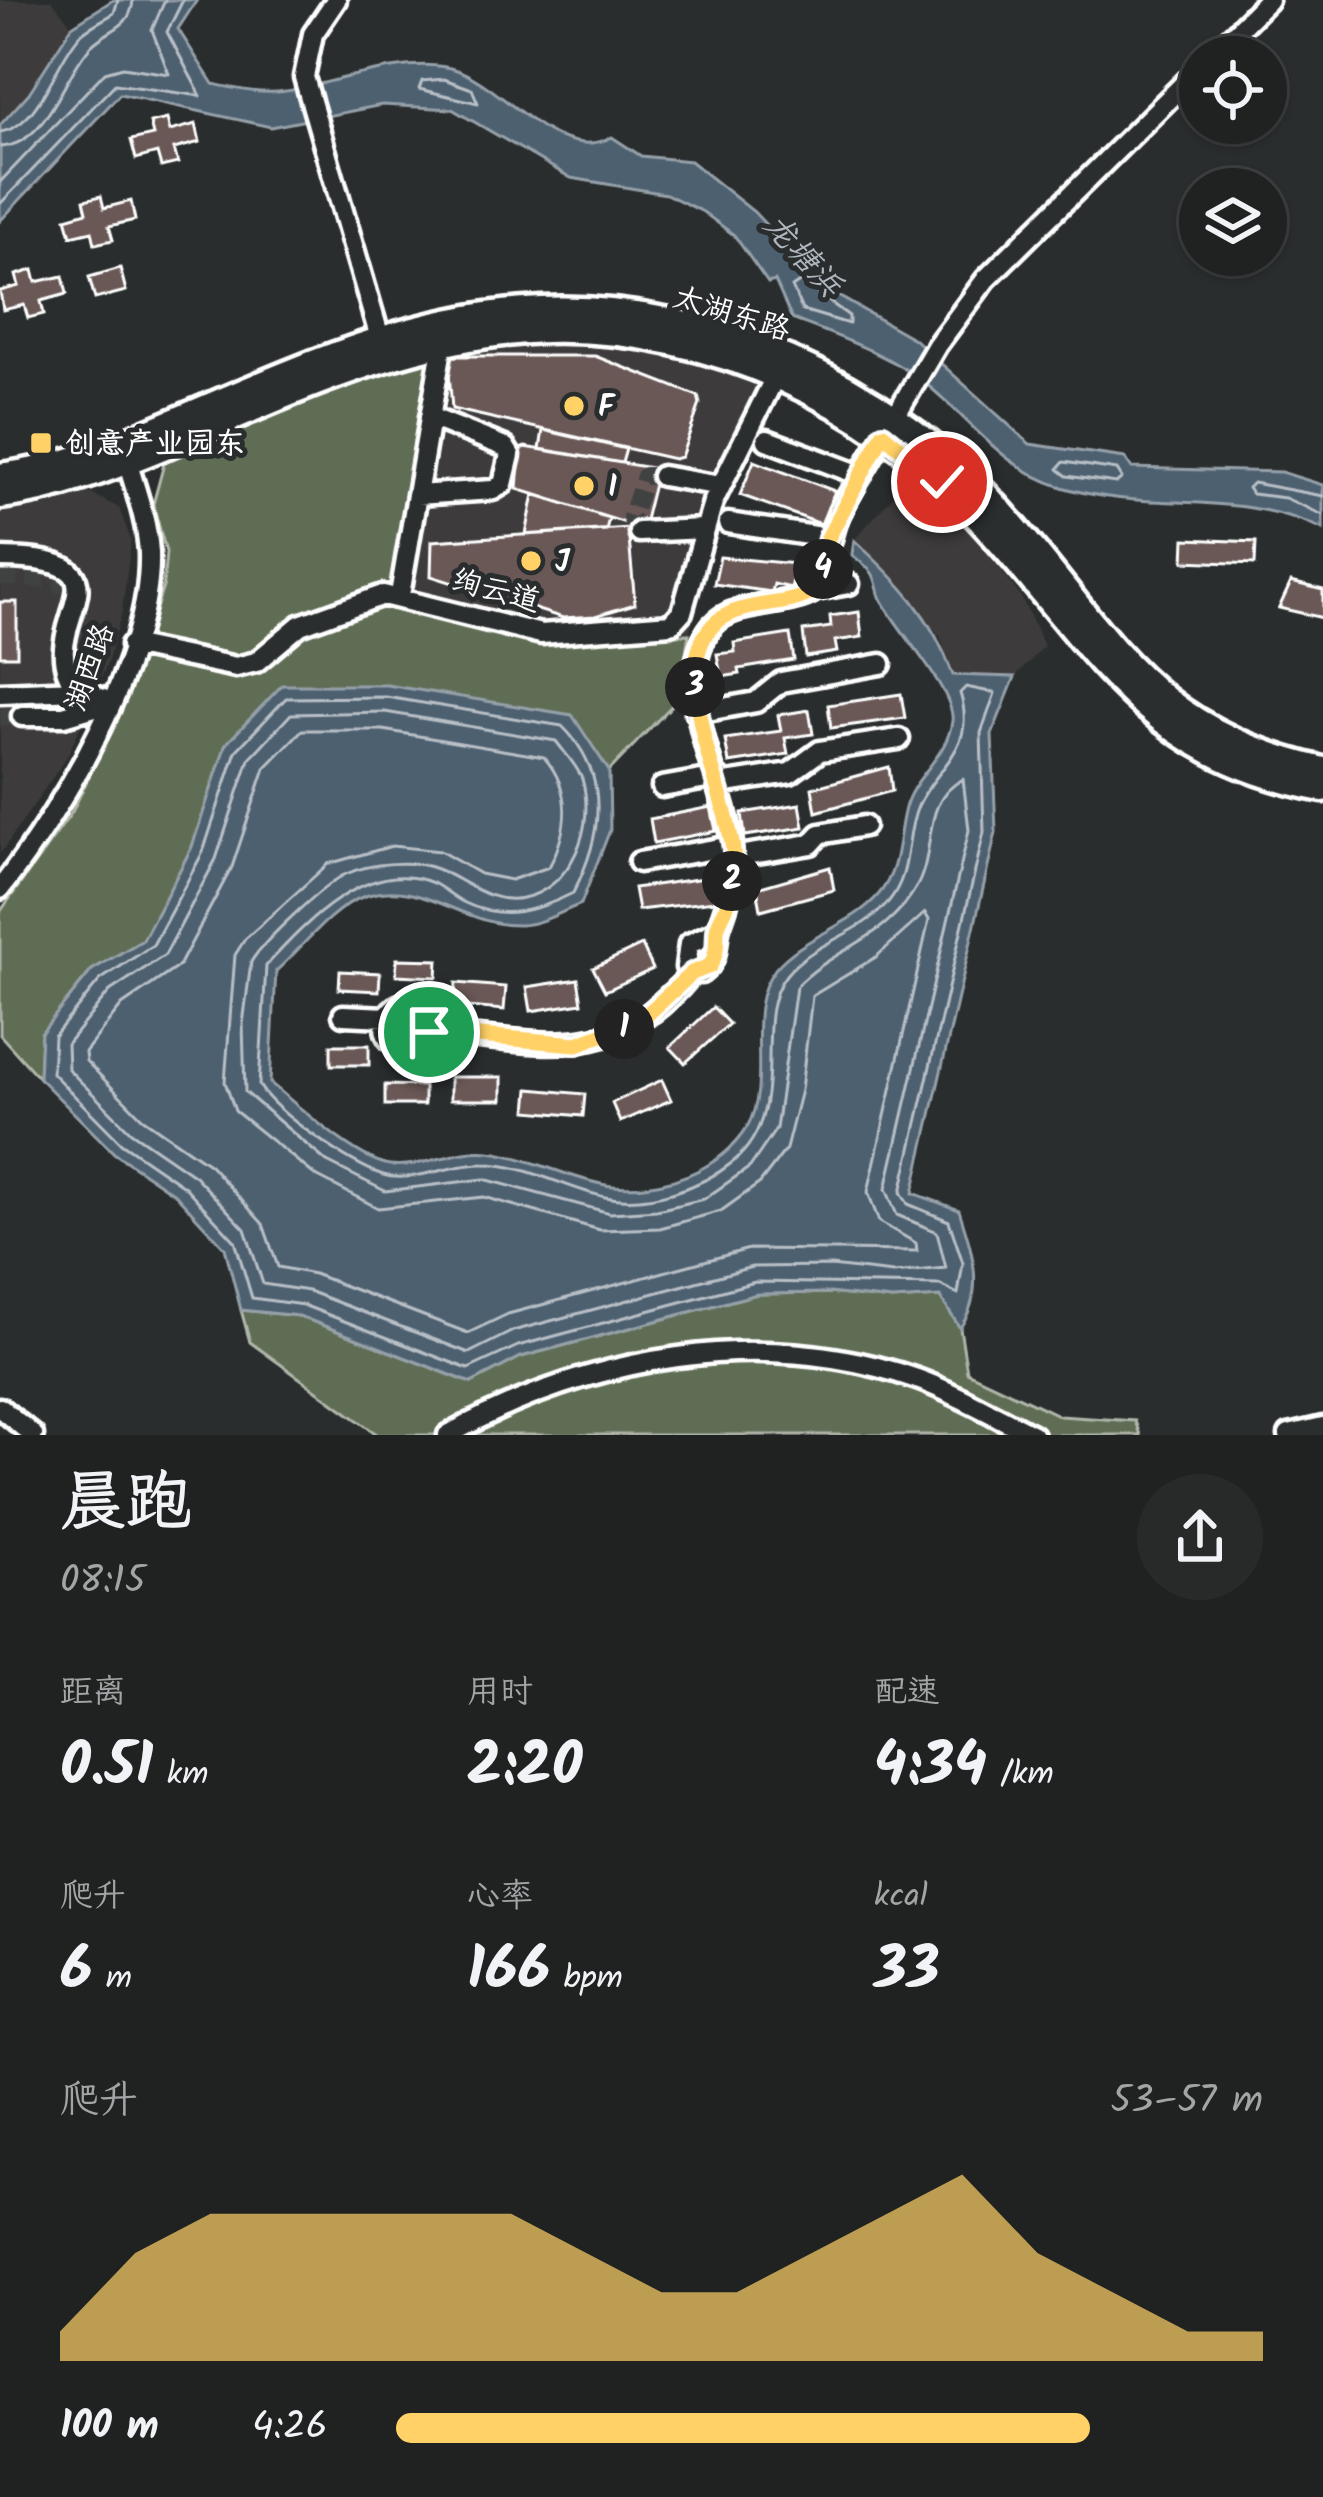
<!DOCTYPE html>
<html lang="zh">
<head>
<meta charset="utf-8">
<style>
  body { margin:0; font-family:Kalam,"LXGW WenKai TC",sans-serif; background:#282a2a; color:#f1f3f6; height:100vh; display:flex; flex-direction:column; font-size:45px; white-space:nowrap }
  * { box-sizing:border-box; margin:0 }
  p { font-size:39px; color:#a2a4a5 }
  .icon { flex:none; width:66px; height:66px; fill:none; stroke:currentColor; stroke-width:2; stroke-linecap:round; stroke-linejoin:round }
  .map { position:relative; height:1435px; overflow:hidden }
  .details { display:flex; flex-direction:column; background:#202222; flex:1 }
  .details>* { flex:none }
  .fabs { position:absolute; left:1179px; top:36px; display:grid; gap:24px }
  .fabs a { display:grid; place-items:center; width:108px; height:108px; border-radius:50%; background:#202222; box-shadow:0 3px 9px #0004,0 0 0 3px #3d3f40; font-size:60px }
  .pin { position:absolute; display:grid; place-items:center; width:102px; height:102px; color:#fff; margin:-51px; border:6px solid #fff; border-radius:50%; box-shadow:0 3px 12px #0007 }
  .km { position:absolute; width:60px; height:60px; margin:-30px; border-radius:50%; background:#222; color:#fff; font-size:33px; line-height:60px; text-align:center }
  .round { display:grid; place-items:center; flex:none; width:126px; height:126px; border-radius:63px; background:#282a2a }
  .summary { display:flex; align-items:center; justify-content:space-between; height:204px; padding:0 60px }
  h1 { font-size:66px; font-weight:800; line-height:90px }
  .figures { display:grid; grid-template-columns:repeat(3,1fr); gap:18px; height:204px; padding:12px 60px }
  .figures div { display:grid; align-content:center }
  .figures b { font-size:60px; font-weight:800 }
  .figures small { font-size:33px; font-weight:400 }
  .figures p { font-size:33px }
  .chart { height:336px; padding:24px 60px }
  .chart p { display:flex; justify-content:space-between }
  .chart svg { width:100%; height:216px; margin-top:12px; fill:#ffd166; opacity:.7 }
  ul { padding:0 60px; list-style:none; font-size:39px }
  li { display:grid; grid-template-columns:192px 144px 1fr; align-items:center; height:90px }
  li i { height:30px; border-radius:15px; background:#ffd166 }
  .map>svg:first-child { display:block }
  .built { fill:#3e3a3a }
  .green { fill:#606d55; stroke:#b0b6aa; stroke-width:3 }
  .water { fill:#4e6070; stroke:#95a0a9; stroke-width:3 }
  .lines { fill:none; stroke-linecap:round; stroke-linejoin:round }
  .shore { stroke:#b8bfc6; stroke-width:3 }
  .building { fill:#6b5957; stroke:#fff; stroke-width:3 }
  .minor-tunnel { stroke:#3f4243; stroke-width:18; stroke-dasharray:18 9; stroke-linecap:butt }
  .minor-casing { stroke:#fff; stroke-width:27 }
  .major-casing { stroke:#fff; stroke-width:33 }
  .minor { stroke:#2a2d2e; stroke-width:18 }
  .major { stroke:#2a2d2e; stroke-width:24 }
  .route-casing { stroke:#fff; stroke-width:24 }
  .route { stroke:#ffd166; stroke-width:15 }
  .poi-dot { fill:#ffd166; stroke:#2a2d2e; stroke-width:4.5 }
  .labels { text-anchor:middle; stroke-width:10; stroke-linejoin:round; paint-order:stroke }
  .street-label { font-size:30px; fill:#fff; stroke:#2a2d2e }
  .poi-label { font-size:30px; font-weight:bold; fill:#fff; stroke:#2a2d2e; text-anchor:start }
  .water-label { font-size:33px; font-style:italic; fill:#afb7bf; stroke:#2a2d2e }
</style>
</head>
<body>
<div class="map">
<svg width="1323" height="1435" viewBox="0 0 1323 1435">
  <rect width="100%" height="100%" fill="#2a2d2e"/>
  <filter id="ink" filterUnits="userSpaceOnUse"><feTurbulence type="fractalNoise" baseFrequency=".00833" numOctaves="2"/><feDisplacementMap in="SourceGraphic" scale="24" xChannelSelector="R" yChannelSelector="G"/><feConvolveMatrix kernelMatrix="1 2 1 2 8 2 1 2 1" color-interpolation-filters="sRGB"/></filter>
  <g filter="url(#ink)">
    <!-- built -->
    <path class="built" d="M0,0H52L72,26L29,93L0,125Z
      M539,341L643,348L780,391L721,518L689,634L544,645L403,607L444,353Z
      M913,474L970,528L1021,597L1044,646L1015,677L953,675L940,636L854,540Z
      M84,490L119,508L131,540L122,612L107,664L68,755L0,854V509Z"/>
    <!-- green -->
    <path class="green" d="M444,353L403,607L544,645L689,634L678,699L609,771L571,715L226,744L192,847L143,940L92,970L41,1033L39,1078L0,1035V912L72,812L128,695L163,587L166,552L153,504L165,460L327,389Z
      M830,1293L892,1300L940,1297L960,1328L967,1372L1060,1416L1135,1421L1140,1435H378L250,1342L241,1310L299,1316L471,1383L521,1357L757,1294Z"/>
    <!-- water -->
    <path class="water" d="M113,0H197L178,29L213,84C237,89 261,95 286,91C335,83 401,57 450,68C502,80 554,167 612,137L641,156L690,161L754,212L826,289L914,339L1030,444L1125,458L1132,468L1281,472L1323,485V529C1235,488 1148,514 1062,487C1004,469 975,425 931,388C892,355 839,337 792,319L775,281L768,283L734,235L703,212L666,194L571,178L452,109L382,105L271,127L120,94L0,221V125L29,93L72,26Z
      M854,540C899,581 932,616 953,675L1015,677L992,734L996,832L913,1193L959,1210C972,1251 986,1290 960,1328L940,1297L892,1300L829,1293L757,1294L521,1357L471,1383L299,1316L241,1310L225,1248L176,1195L114,1153L39,1078L41,1033L92,970L143,940L192,847L226,744L282,685H387L572,715L609,771L610,830L581,904C563,911 540,925 520,925C461,927 420,874 360,898C331,909 300,950 276,971L270,1083C298,1105 356,1160 390,1165C422,1169 457,1148 489,1152C531,1157 577,1182 612,1186C662,1191 720,1171 747,1127C774,1081 741,1009 776,968C804,935 851,927 879,894C900,869 897,838 905,808C913,776 947,758 952,721C956,692 895,628 881,599C877,591 877,580 872,573C867,566 858,560 852,555Z"/>
    <g class="lines">
      <!-- shore -->
      <path class="shore" d="M444,79L472,89L478,103L419,89L422,81Z
        M0,132C40,127 55,61 80,35C89,26 104,20 114,13L118,0
        M0,147C48,145 63,75 91,46C109,28 131,29 133,0
        M0,182L105,72L123,67L169,74L152,30L165,0
        M0,204L115,84L201,96L167,32L183,0
        M801,281L849,316V324L802,310L792,287Z
        M1064,462L1117,470L1122,478L1116,483L1067,476L1058,469Z
        M1323,496L1253,483L1248,488L1252,494L1285,498L1323,515
        M966,687L995,693L981,733L984,832L901,1192L908,1204L949,1221L963,1263L958,1294L940,1285L755,1282L518,1346L468,1369L303,1305L252,1298L235,1241L185,1187L121,1143L52,1073L54,1036L100,980L153,945L203,852L236,751L286,698L386,697L562,726C611,774 603,836 573,893C538,911 502,921 465,903C454,898 444,888 433,883C368,856 305,923 266,966L259,1085C276,1114 351,1164 383,1175C411,1184 453,1163 483,1164C526,1164 564,1188 605,1197C647,1206 701,1188 733,1162C795,1110 749,1021 786,975C814,941 861,935 889,901C913,871 904,839 918,806C935,767 978,749 960,693Z
        M385,712L556,741C564,752 578,767 582,779C596,826 572,888 523,898C490,905 465,880 437,869C413,859 370,863 346,874C324,884 263,941 251,962L243,1024L245,1092L327,1162L385,1191L484,1179L610,1213L657,1210L704,1199L750,1167L776,1129L796,987C835,946 886,941 917,886C937,849 920,802 963,779L969,830L886,1189L897,1215L937,1232L946,1268L893,1273L831,1266L752,1267L513,1331L469,1353L308,1291L263,1284L245,1229L195,1176L131,1132L68,1069L67,1044L110,991L165,955L216,859L249,759L291,714Z
        M302,730H383L544,757C572,790 569,829 549,867L511,880L480,874L440,851L392,846L328,864L245,939L235,955L225,1082L235,1111L316,1176L378,1208L484,1197L600,1230L660,1228L721,1211L760,1183L786,1149L801,1090L812,996L876,957L925,913L929,920L868,1192L879,1222L916,1243L917,1251L749,1249L508,1314L468,1333L314,1274L278,1267L263,1224L210,1165L142,1118L86,1061L85,1052L122,1005L179,966L232,867L265,768Z"/>
    </g>
    <!-- building -->
    <path class="building" d="M167,119L170,131L196,124L200,142L174,149L178,163L161,167L157,153L136,159L131,140L153,135L150,123Z
      M101,196L104,208L131,201L135,220L109,226L113,240L95,244L92,231L71,236L66,218L87,212L84,200Z
      M120,268L126,291L95,299L89,277Z
      M33,270L36,282L63,276L67,294L41,301L44,314L28,318L24,305L3,310L0,291L19,286L16,275Z
      M454,356H595L698,396L700,404L681,457L674,459L452,409L448,360Z
      M543,430L626,449L622,463L540,449Z
      M525,447L652,468L656,476L644,524L638,527L517,489L520,449Z
      M754,461L835,491L821,524L740,495Z
      M534,494L609,518L606,530L526,535Z
      M628,528L635,604L595,616L563,618L431,576L432,541Z
      M1185,539L1256,542L1255,564L1184,561Z
      M720,557L797,564L791,588L774,584L772,592L714,584Z
      M1291,582L1323,590V618L1279,608Z
      M0,602H17V656H0Z
      M859,612L862,637L835,641L837,652L806,657L803,631L831,627L830,616Z
      M790,634L794,660L739,669L740,674L721,677L717,654L735,652L734,643Z
      M901,694L905,718L831,728L828,705Z
      M809,710L813,734L785,738L788,754L729,763L725,739L781,731L778,715Z
      M889,767L892,791L816,812L812,788Z
      M800,804L804,827L745,836L742,813Z
      M711,807L716,831L654,843L650,819Z
      M830,867L834,890L761,910L757,888Z
      M711,877L715,901L638,910L634,888Z
      M642,945L653,969L605,991L593,968Z
      M397,959L438,960L437,977L396,975Z
      M340,971L380,973L379,991L339,989Z
      M578,979L582,1003L531,1011L527,987Z
      M456,983L506,987L504,1010L454,1006Z
      M713,1007L729,1024L685,1063L670,1047Z
      M331,1045H369V1065H331Z
      M450,1077H502V1100H450Z
      M662,1080L671,1100L620,1122L612,1103Z
      M385,1085L424,1086V1105H385Z
      M529,1089L585,1094L583,1116L527,1111Z"/>
    <g class="lines">
      <!-- minor-tunnel -->
      <path class="minor-tunnel" d="M639,532L631,518L645,476H662
        M0,576L61,581L66,597
        M0,716H22"/>
      <!-- minor casing -->
      <g class="minor-casing">
        <path id="minor" d="M336,0L313,34L304,77L380,338
          M1211,57L1268,0
          M767,440L860,475
          M662,476L721,486
          M417,495L493,490L503,484L510,455L505,447L430,417
          M728,523L828,538
          M639,532L703,529
          M0,558C152,559 24,627 78,690
          M816,590L849,584
          M400,595L443,342
          M131,645L236,667L256,662L300,625L383,595L541,634L671,624L682,612L713,502L775,377
          M0,693L78,690L111,702
          M696,713L756,702L781,682L881,664
          M22,716H64L111,702
          M720,784L790,773L820,751L899,739
          M662,787L718,777
          M733,857L811,844L820,834L864,826
          M639,862L732,846
          M0,889C63,809 152,658 149,553C147,519 134,486 125,454
          M717,931L689,944L686,967L692,973H701C721,957 713,943 720,924C729,900 735,877 733,851C727,785 666,685 712,626C734,599 786,609 816,590L839,512L937,345L986,279L1200,68
          M385 1026a22 22 0 1 1 44 0a22 22 0 1 1-44 0Z
          M343,1015L387,1017
          M429,1032C535,1040 615,1070 692,973
          M0,1408L33,1435
          M448,1435C590,1356 761,1325 917,1379C956,1393 995,1416 1033,1435
          M1289,1435L1323,1427"/>
      </g>
      <!-- major casing -->
      <g class="major-casing">
        <path id="major" d="M0,476C66,468 128,441 189,415C304,366 415,315 542,310C707,303 885,384 995,505C1111,633 1136,726 1323,770
          M0,496C63,489 123,463 182,439C300,389 415,334 545,330C710,326 872,402 982,522C1095,645 1141,755 1323,789"/>
      </g>
      <!-- minor -->
      <use href="#minor" class="minor"/>
      <!-- major -->
      <use href="#major" class="major"/>
    </g>
  </g>
  <g class="lines" filter="url(#ink)">
    <!-- route casing -->
    <g class="route-casing">
      <path id="route" d="M429,1032L577,1044L641,1020L692,973L710,966C718,952 716,945 717,931C717,923 725,913 727,905C732,888 734,868 733,850C727,792 661,663 719,620C746,600 787,609 816,590L828,538L883,434L942,482"/>
    </g>
    <!-- route -->
    <use href="#route" class="route"/>
  </g>
  <!-- markers -->
  <g class="poi-dot">
    <circle cx="574" cy="406" r="12"/>
    <rect x="29" y="431" width="24" height="24" rx="6"/>
    <circle cx="584" cy="486" r="12"/>
    <circle cx="531" cy="561" r="12"/>
  </g>
  <g class="labels">
    <!-- street labels -->
    <g class="street-label">
      <text transform="translate(732 313) rotate(17)" y="10">太湖东路</text>
      <text transform="translate(496 590) rotate(15)" y="10">绚云道</text>
      <text transform="translate(89 667) rotate(-70)" y="10">湖西路</text>
    </g>
    <!-- poi labels -->
    <g class="poi-label">
      <text x="598" y="416">F</text>
      <text x="65" y="453">创意产业园东</text>
      <text x="608" y="496">I</text>
      <text x="555" y="571">J</text>
    </g>
    <!-- water labels -->
    <g class="water-label">
      <text transform="translate(804 254) rotate(48)" y="12">龙塘浜</text>
    </g>
  </g>
</svg>
<div class="fabs">
<a><svg class="icon" aria-label="locate" viewBox="0 0 24 24"><circle cx="12" cy="12" r="6"/><path d="M12 2v4M12 18v4M2 12h4M18 12h4"/></svg></a>
<a><svg class="icon" aria-label="layers" viewBox="0 0 24 24"><path d="M12 4l9 5-9 5-9-5zM3 14l9 5 9-5"/></svg></a>
</div>
<div class="pin" style="left:429px;top:1032px;background:#1e9e55"><svg class="icon" aria-label="arrive" viewBox="0 0 24 24"><path d="M6 21V4h12l-3 4 3 4H6"/></svg></div>
<div class="pin" style="left:942px;top:482px;background:#d93025"><svg class="icon" aria-label="check" viewBox="0 0 24 24"><path d="M5 12l5 5 9-10"/></svg></div>
<b class="km" style="left:624px;top:1029px">1</b>
<b class="km" style="left:732px;top:881px">2</b>
<b class="km" style="left:695px;top:687px">3</b>
<b class="km" style="left:823px;top:569px">4</b>
</div>
<section class="details">
<div class="summary"><div><h1>晨跑</h1><p>08:15</p></div><a class="round"><svg class="icon" aria-label="share" viewBox="0 0 24 24"><path d="M12 15V3M7 8l5-5 5 5M5 13v7h14v-7"/></svg></a></div>
<div class="figures">
<div><p>距离</p><b>0.51<small> km</small></b></div>
<div><p>用时</p><b>2:20</b></div>
<div><p>配速</p><b>4:34<small> /km</small></b></div>
</div>
<div class="figures">
<div><p>爬升</p><b>6<small> m</small></b></div>
<div><p>心率</p><b>166<small> bpm</small></b></div>
<div><p>kcal</p><b>33</b></div>
</div>
<div class="chart"><p><span>爬升</span>53–57 m</p>
<svg viewBox="0 0 160 44" preserveAspectRatio="none"><path d="M0 44V38L10 22L20 14L30 14L40 14L50 14L60 14L70 22L80 30L90 30L100 22L110 14L120 6L130 22L140 30L150 38L160 38V44z"/></svg>
</div>
<ul>
<li><b>100 m</b>4:26<i style="width:80%"></i></li>
</ul>
</section>
</body>
</html>
